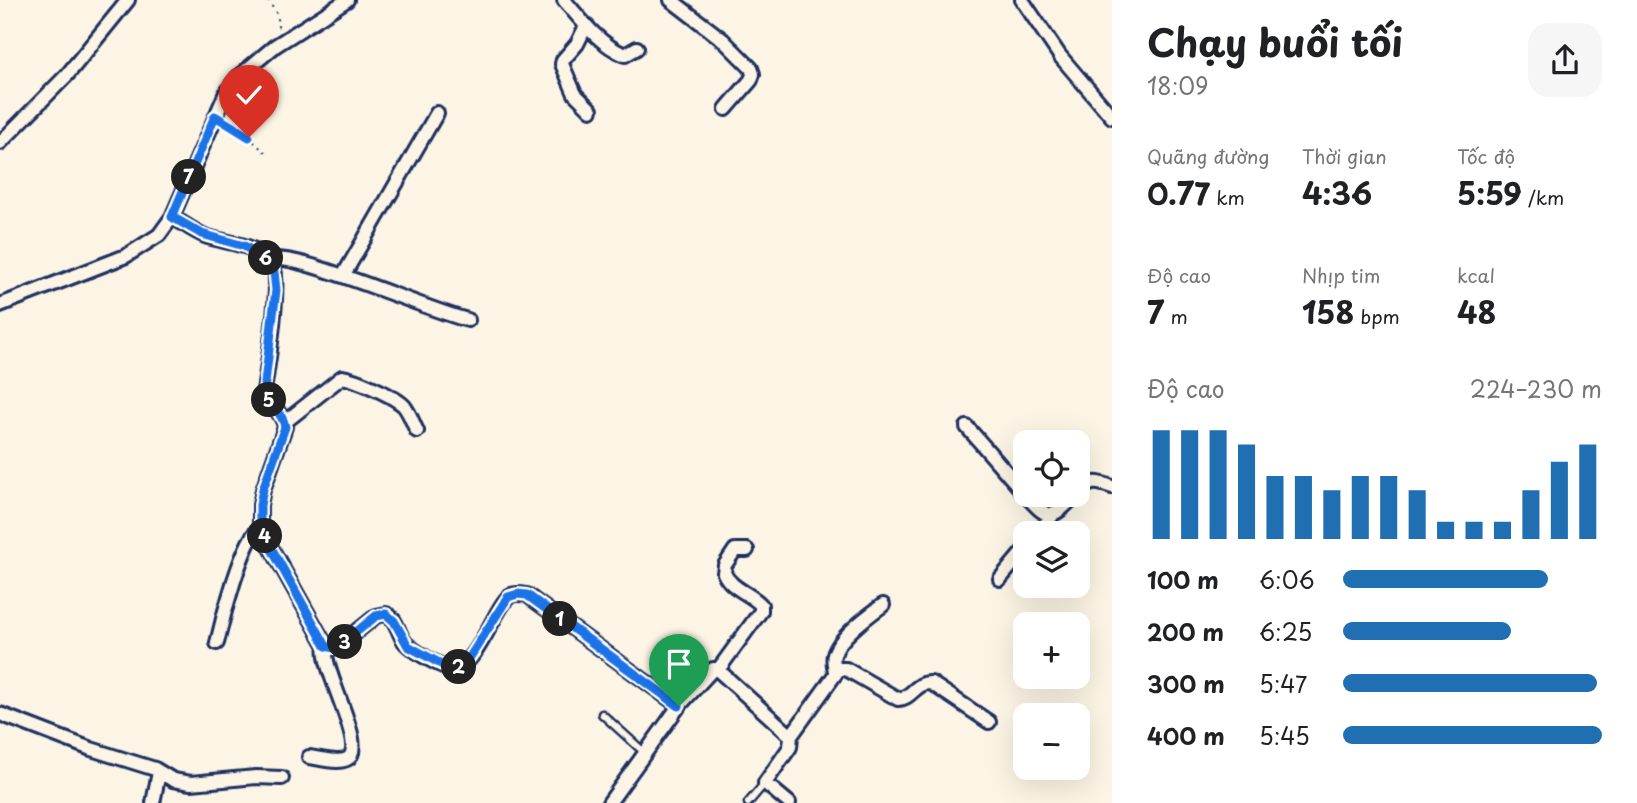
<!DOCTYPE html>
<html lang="vi">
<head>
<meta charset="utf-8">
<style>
  body { margin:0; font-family:"Playpen Sans",sans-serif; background:#f6f6f6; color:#202124; height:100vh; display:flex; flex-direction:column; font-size:26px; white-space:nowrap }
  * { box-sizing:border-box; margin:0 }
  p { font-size:23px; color:#757577 }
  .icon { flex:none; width:38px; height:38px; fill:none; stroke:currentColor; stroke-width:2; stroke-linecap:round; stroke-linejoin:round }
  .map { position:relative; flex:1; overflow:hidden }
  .panel { display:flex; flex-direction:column; background:#fff; width:525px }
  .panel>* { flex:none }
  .controls { position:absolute; left:1013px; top:430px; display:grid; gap:14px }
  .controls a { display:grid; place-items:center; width:77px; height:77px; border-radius:14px; background:#fff; box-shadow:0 7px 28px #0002; font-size:35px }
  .pin { position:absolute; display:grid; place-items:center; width:60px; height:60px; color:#fff; margin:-72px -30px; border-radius:50% 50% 50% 0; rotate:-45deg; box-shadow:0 0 7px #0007 }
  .pin .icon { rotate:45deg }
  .km { position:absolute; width:35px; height:35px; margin:-18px; border-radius:50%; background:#222; color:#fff; font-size:19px; line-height:35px; text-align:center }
  .round { display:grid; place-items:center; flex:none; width:74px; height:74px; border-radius:21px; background:#f6f6f6 }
  .headline { display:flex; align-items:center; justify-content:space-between; height:119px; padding:0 35px }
  h1 { font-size:38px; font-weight:700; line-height:52px }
  .stats { display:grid; grid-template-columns:repeat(3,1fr); gap:10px; height:119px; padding:7px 35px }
  .stats div { display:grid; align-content:center }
  .stats b { font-size:30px; font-weight:700 }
  .stats small { font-size:19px; font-weight:400 }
  .stats p { font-size:19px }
  .chart { height:196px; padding:14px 35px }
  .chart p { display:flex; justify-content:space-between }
  .chart svg { width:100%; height:126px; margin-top:7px; stroke:#1f6fb2; stroke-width:6 }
  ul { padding:0 35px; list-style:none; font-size:23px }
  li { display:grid; grid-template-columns:112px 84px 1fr; align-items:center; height:52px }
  li i { height:18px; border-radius:9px; background:#1f6fb2 }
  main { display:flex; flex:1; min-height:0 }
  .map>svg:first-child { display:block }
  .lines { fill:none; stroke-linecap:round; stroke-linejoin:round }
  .lane-casing { stroke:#1b2f5e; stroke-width:11 }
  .street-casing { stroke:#1b2f5e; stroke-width:18 }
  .path { stroke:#1b2f5e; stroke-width:2; stroke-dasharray:2 5; stroke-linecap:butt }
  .lane { stroke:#fcf5e5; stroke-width:6 }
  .street { stroke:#fcf5e5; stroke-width:12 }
  .route-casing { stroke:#fff; stroke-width:14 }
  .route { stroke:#1a73e8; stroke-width:9 }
</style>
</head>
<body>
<main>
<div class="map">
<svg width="1112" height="803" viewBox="0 0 1112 803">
  <rect width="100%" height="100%" fill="#fcf5e5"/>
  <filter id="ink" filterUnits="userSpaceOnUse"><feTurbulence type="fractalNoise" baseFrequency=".0143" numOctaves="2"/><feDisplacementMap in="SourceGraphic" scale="14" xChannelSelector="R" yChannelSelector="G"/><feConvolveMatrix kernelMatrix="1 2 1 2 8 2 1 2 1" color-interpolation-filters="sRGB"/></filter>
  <g filter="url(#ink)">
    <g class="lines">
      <!-- lane casing -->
      <g class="lane-casing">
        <path id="lane" d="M602,714L645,753
          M748,803L765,783"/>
      </g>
      <!-- street casing -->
      <g class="street-casing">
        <path id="street" d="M564,0C582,21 599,44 625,55L637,48
          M671,0L723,40L751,68L753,74L751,80L726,109
          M1022,0L1060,56L1112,117
          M586,26L577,44L563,60L562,64L575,94L591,110
          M0,143L67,75L128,0
          M172,217C183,223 193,231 205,236C226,243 255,244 271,261C283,274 267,370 264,391C270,405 283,413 285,427L263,490L260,505V528L326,646L333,648L339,646L376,616L386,614C397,619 397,631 404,641C409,649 446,671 456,669C479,662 496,604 511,595C516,593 522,594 527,595L679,706
          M270,261C289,248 433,313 468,320
          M343,276L437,113
          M0,305L126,256L159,235L172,217L225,95L238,77L275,46L347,0
          M285,422L342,377C356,379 394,396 404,406C410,413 413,424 417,431
          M967,427L1026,495
          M1078,493C1090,480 1096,481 1112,487
          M1026,495C1049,522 1052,519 1076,495
          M1037,534L1052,516
          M1000,579L1026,548
          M217,643C222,621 243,537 260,528
          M718,670L761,611V605C750,593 731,589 724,573L725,565L735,550H747
          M835,673C835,668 832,660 834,655C839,637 868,616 883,605
          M0,714L91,749L155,769L173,780L191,783L256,777L282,778
          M791,736L839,669H846L898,699C912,699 915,682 931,683L989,722
          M309,757C318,758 338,764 347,759C369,748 320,668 326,646
          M153,803L159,772
          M609,803L679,706L713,669L718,670L791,736L790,747L765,783L789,803"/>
      </g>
      <!-- path -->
      <path class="path" d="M268,0L278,16V30
        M225,122L243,132L265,152"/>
      <!-- lane -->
      <use href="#lane" class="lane"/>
      <!-- street -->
      <use href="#street" class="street"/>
    </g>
  </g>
  <g class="lines" filter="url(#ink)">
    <!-- route casing -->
    <g class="route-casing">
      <path id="route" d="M249,137L215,116L172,217L202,234L244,246L273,263L276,290L264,391C270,405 283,413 285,427L263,489L260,505V528L326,646L333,648L339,646L376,616L386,614L394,621L408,646L452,670L468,660L508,597L518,594L527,595L679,706"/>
    </g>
    <!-- route -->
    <use href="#route" class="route"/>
  </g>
</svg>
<div class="controls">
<a><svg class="icon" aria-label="locate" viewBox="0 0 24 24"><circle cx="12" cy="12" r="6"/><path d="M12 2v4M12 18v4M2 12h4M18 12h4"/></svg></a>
<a><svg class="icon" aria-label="layers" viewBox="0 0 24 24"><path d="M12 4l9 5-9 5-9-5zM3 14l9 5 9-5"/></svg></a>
<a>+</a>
<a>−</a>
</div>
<div class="pin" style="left:679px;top:706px;background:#1e9e55"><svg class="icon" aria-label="arrive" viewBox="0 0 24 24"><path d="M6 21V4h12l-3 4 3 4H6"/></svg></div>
<div class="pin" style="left:249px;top:137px;background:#d93025"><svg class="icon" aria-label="check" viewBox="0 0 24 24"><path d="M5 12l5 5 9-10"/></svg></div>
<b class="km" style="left:560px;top:619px">1</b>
<b class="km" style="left:459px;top:667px">2</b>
<b class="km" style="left:345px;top:642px">3</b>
<b class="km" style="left:265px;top:536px">4</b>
<b class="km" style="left:269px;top:400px">5</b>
<b class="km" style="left:266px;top:258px">6</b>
<b class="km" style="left:189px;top:177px">7</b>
</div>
<section class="panel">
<div class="headline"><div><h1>Chạy buổi tối</h1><p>18:09</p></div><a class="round"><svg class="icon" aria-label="share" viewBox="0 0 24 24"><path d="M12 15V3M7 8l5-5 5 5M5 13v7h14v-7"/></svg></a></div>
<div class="stats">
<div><p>Quãng đường</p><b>0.77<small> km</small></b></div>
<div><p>Thời gian</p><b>4:36</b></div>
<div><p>Tốc độ</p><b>5:59<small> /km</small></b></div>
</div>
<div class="stats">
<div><p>Độ cao</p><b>7<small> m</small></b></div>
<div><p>Nhịp tim</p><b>158<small> bpm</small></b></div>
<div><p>kcal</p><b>48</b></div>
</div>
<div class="chart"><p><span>Độ cao</span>224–230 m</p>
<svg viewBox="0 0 160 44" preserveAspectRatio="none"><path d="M5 44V6M15 44V6M25 44V6M35 44V11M45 44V22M55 44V22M65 44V27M75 44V22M85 44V22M95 44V27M105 44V38M115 44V38M125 44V38M135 44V27M145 44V17M155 44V11"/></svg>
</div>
<ul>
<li><b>100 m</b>6:06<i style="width:79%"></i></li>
<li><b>200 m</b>6:25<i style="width:65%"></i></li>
<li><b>300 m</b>5:47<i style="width:98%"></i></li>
<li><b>400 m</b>5:45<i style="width:100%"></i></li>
</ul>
</section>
</main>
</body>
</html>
